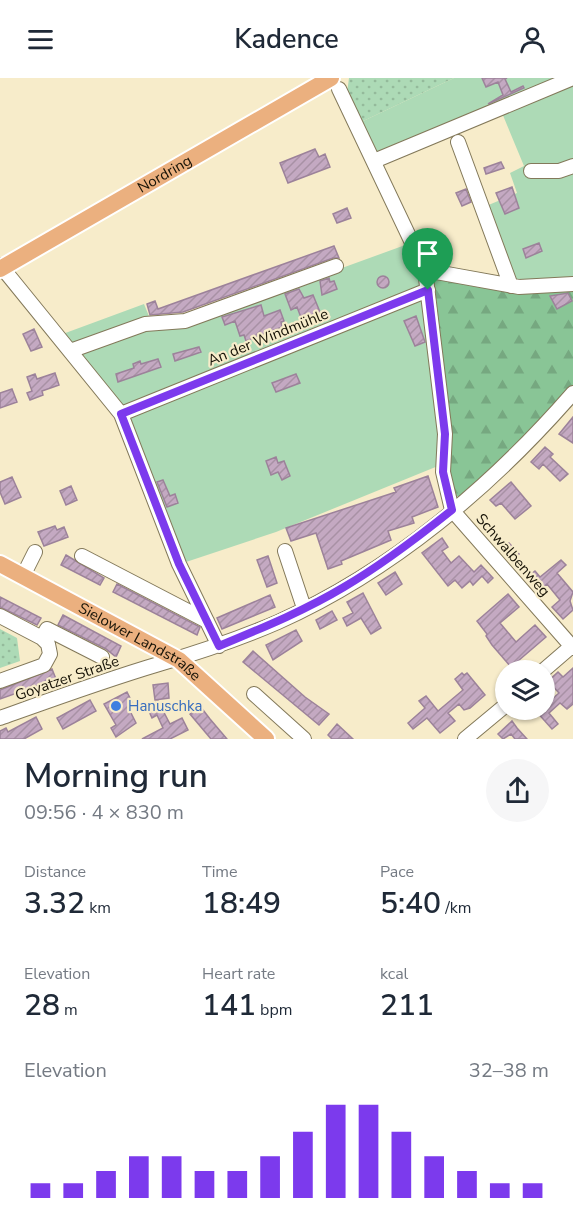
<!DOCTYPE html>
<html lang="en">
<head>
<meta charset="utf-8">
<style>
  body { margin:0; font-family:"Nunito Sans",sans-serif; background:#f6f6f7; color:#1f2937; height:100vh; display:flex; flex-direction:column; font-size:22px; white-space:nowrap }
  * { box-sizing:border-box; margin:0 }
  p { font-size:20px; color:#747a83 }
  .icon { flex:none; width:33px; height:33px; fill:none; stroke:currentColor; stroke-width:2; stroke-linecap:round; stroke-linejoin:round }
  .map { position:relative; height:661px; overflow:hidden }
  .side { display:flex; flex-direction:column; background:#fff; flex:1 }
  .side>* { flex:none }
  .fabs { position:absolute; left:495px; top:582px; display:grid; gap:12px }
  .fabs a { display:grid; place-items:center; width:60px; height:60px; border-radius:50%; background:#fff; box-shadow:0 2px 4px #0004; font-size:30px }
  .pin { position:absolute; display:grid; place-items:center; width:51px; height:51px; color:#fff; margin:-62px -26px; border-radius:50% 50% 50% 0; rotate:-45deg; box-shadow:0 0 6px #0007 }
  .pin .icon { rotate:45deg }
  .round { display:grid; place-items:center; flex:none; width:63px; height:63px; border-radius:32px; background:#f6f6f7 }
  .overview { display:flex; align-items:center; justify-content:space-between; height:102px; padding:0 24px }
  h1 { font-size:33px; font-weight:600; line-height:45px }
  .figures { display:grid; grid-template-columns:repeat(3,1fr); gap:9px; height:102px; padding:6px 24px }
  .figures div { display:grid; align-content:center }
  .figures b { font-size:30px; font-weight:600 }
  .figures small { font-size:16px; font-weight:400 }
  .figures p { font-size:16px }
  .chart { height:168px; padding:12px 24px }
  .chart p { display:flex; justify-content:space-between }
  .chart svg { width:100%; height:108px; margin-top:6px; stroke:#7c3aed; stroke-width:6 }
  header { display:flex; justify-content:space-between; align-items:center; height:78px; padding:0 24px; background:#fff; font-size:27px; font-weight:600 }
  .map>svg:first-child { display:block }
  .grass { fill:url(#grass-dots) }
  .forest { fill:url(#forest-firs) }
  .garden { fill:#addab6 }
  .building { fill:url(#building-hatch); stroke:#9c829a; stroke-width:1.5 }
  .lines { fill:none; stroke-linecap:round; stroke-linejoin:round }
  .minor-casing { stroke:#83795a; stroke-width:16 }
  .major-casing { stroke:#fff; stroke-width:20 }
  .minor { stroke:#fff; stroke-width:14 }
  .major { stroke:#ebb07f; stroke-width:16 }
  .route-casing { stroke:#fff; stroke-width:12 }
  .route { stroke:#7c3aed; stroke-width:8 }
  .shop-dot { fill:#3f7fe0; stroke:#f7ecca; stroke-width:2 }
  .labels { text-anchor:middle; stroke-width:4.5; stroke-linejoin:round; paint-order:stroke }
  .street-label { font-size:15px; fill:#171307; stroke:#f7ecca }
  .shop-label { font-size:15px; fill:#366cbe; stroke:#f7ecca; text-anchor:start }
</style>
</head>
<body>
<header><svg class="icon" aria-label="menu" viewBox="0 0 24 24"><path d="M4 6h16M4 12h16M4 18h16"/></svg>Kadence<svg class="icon" aria-label="person" viewBox="0 0 24 24"><circle cx="12" cy="8" r="4"/><path d="M4 21q1-7 8-7t8 7"/></svg></header>
<div class="map">
<svg width="573" height="661" viewBox="0 0 573 661">
  <defs>
    <pattern id="grass-dots" width="8" height="8" patternUnits="userSpaceOnUse" patternTransform="scale(1.5)"><rect width="8" height="8" fill="#addab6"/><path d="M2 2h.1M6 6h.1" fill="none" stroke="#94ba9b" stroke-width="1.8" stroke-linecap="round"/></pattern>
    <pattern id="forest-firs" width="22" height="20" patternUnits="userSpaceOnUse" patternTransform="scale(1.5)"><rect width="22" height="20" fill="#89c596"/><path d="M5 1l3.5 6h-7zM16 11l3.5 6h-7z" fill="#76a880"/></pattern>
    <pattern id="building-hatch" width="6" height="6" patternUnits="userSpaceOnUse" patternTransform="scale(1.5)"><rect width="6" height="6" fill="#c4a9c2"/><path d="M-1 1l2-2M0 6l6-6M5 7l2-2" fill="none" stroke="#a891a5"/></pattern>
  </defs>
  <rect width="100%" height="100%" fill="#f7ecca"/>
  <!-- grass -->
  <path class="grass" d="M349,0H454L359,45L347,15Z
    M0,551L17,560L20,583L0,590Z"/>
  <!-- forest -->
  <path class="forest" d="M449,201L515,215L573,211V308L462,420L453,417L449,408L432,210L434,202Z"/>
  <!-- garden -->
  <path class="garden" d="M454,0H573V200L517,205L479,131L517,115L510,95L524,88L502,35L378,84L359,45Z
    M408,166L425,217L439,346L438,388L276,454L183,485L124,332L60,257L144,226L153,248L188,246Z"/>
  <!-- building -->
  <path class="building" d="M482,0H507L505,1L511,14L523,8L524,10L488,26L503,17L498,4L486,9Z
    M315,71L319,79L325,76L330,89L288,105L280,85Z
    M501,84L504,90L486,96L484,90Z
    M512,109L519,130L505,136L496,115Z
    M466,111L471,124L462,128L456,115Z
    M347,130L351,140L337,145L333,136Z
    M539,165L542,173L526,180L523,171Z
    M334,168L339,180H333L183,234L150,237L147,226L155,223L158,231Z
    M377 204a6 6 0 1 1 12 0a6 6 0 1 1-12 0Z
    M329,200L330,204L334,203L337,211L322,217L320,203Z
    M299,211L304,220L313,217L320,234L302,242L297,229L291,232L285,216Z
    M568,215L572,223L557,231L550,218Z
    M261,227L264,238L280,232L284,243L281,244L282,249L246,263L244,257L240,258L235,243L225,247L222,239Z
    M416,238L425,264L415,268L404,243Z
    M34,251L42,269L31,273L23,256Z
    M199,269L201,274L175,283L173,276Z
    M158,281L161,289L118,304L116,296L134,290L133,286L140,283L141,286Z
    M55,295L59,307L42,313L43,317L30,322L27,315L32,313L27,299L35,296L37,301Z
    M296,296L300,305L276,314L272,305Z
    M12,311L17,324L0,330V315Z
    M573,339V365L559,356Z
    M545,369L553,376L550,379L568,396L560,403L543,386L539,391L531,384Z
    M276,379L278,385L284,383L290,398L282,402L278,394L271,397L266,383Z
    M428,398L438,429L412,439L414,445L388,453L391,462L341,483L342,486L328,491L316,455L291,463L286,450L396,414L394,410Z
    M12,399L21,419L5,426L0,414V404Z
    M163,402L170,418L175,416L178,425L167,429L157,404Z
    M511,404L531,428L515,441L501,425L496,428L490,422Z
    M71,408L77,422L66,427L60,413Z
    M55,448L57,452L64,449L68,459L44,468L38,454Z
    M442,460L448,469L442,473L451,485L459,478L474,494L481,487L493,500L488,505L482,498L473,507L470,503L462,510L455,502L448,508L422,475Z
    M509,465L519,476L512,483L502,471Z
    M66,477L104,500L100,507L61,487Z
    M268,478L277,505L267,509L257,482Z
    M561,482L566,487L557,495L573,514L570,523L573,532L563,541L552,529L560,522L547,506L539,513L527,499L535,493L540,499Z
    M395,494L402,506L386,517L378,505Z
    M117,506L200,549L197,557L113,514Z
    M363,515L381,550L371,556L361,540L347,548L343,540L353,535L347,524Z
    M508,516L519,529L500,545L516,564L535,547L546,559L511,589L492,567L486,558L487,556L477,543Z
    M270,517L275,529L222,551L217,540Z
    M0,519L41,540L37,547L0,529Z
    M332,533L337,542L320,551L316,542Z
    M63,537L121,568L116,579L106,571L58,547Z
    M296,552L302,563L273,582L266,567Z
    M253,573L305,619L329,636L319,647L243,584Z
    M573,590V626L567,631L560,625L549,635L558,646L552,651L535,632H544V628L559,615L548,603L558,594L563,599Z
    M52,591L56,601L0,621V612Z
    M462,595L464,597L467,595L485,617L470,630L464,632L459,626L448,635L455,643L440,655L427,640L413,651L408,645L425,630L419,623L426,618L438,633L463,612L455,601Z
    M168,605L169,620L155,622L153,607Z
    M127,614L134,628L129,631L136,645L116,659L111,650L116,647L104,626Z
    M90,622L96,633L63,651L57,640Z
    M158,623L170,646L182,640L188,652L170,661H142L163,650L157,637L152,640L147,629Z
    M200,628L210,641L227,661H211L190,636Z
    M36,639L42,651L24,661H0V653L6,650L8,654Z
    M512,643L517,650L527,661H515L511,656L503,661L498,656Z
    M337,646L353,661H332L328,657Z"/>
  <g class="lines">
    <!-- minor casing -->
    <g class="minor-casing">
      <path id="minor" d="M339,11L425,192L445,356L443,394L452,432L573,570
        M458,64L511,208
        M374,83L573,0
        M531,93H559L573,88
        M0,187L121,336L179,486L219,568
        M425,192L519,209L573,206
        M70,273L145,246L185,243L336,188
        M121,336L428,212
        M285,473L304,530
        M82,478L207,543
        M23,498L35,474
        M0,538L42,560L48,566L50,576L44,587L0,603
        M42,560L47,551L102,579
        M544,592L573,567
        M254,616L304,661
        M0,640C53,621 105,602 159,586C200,574 239,561 278,544C392,493 492,408 573,315
        M465,661L506,627"/>
    </g>
    <!-- major casing -->
    <g class="major-casing">
      <g id="major">
        <path id="s1" d="M0,191L331,0"/>
        <path id="s2" d="M0,486L179,582L266,661"/>
      </g>
    </g>
    <!-- minor -->
    <use href="#minor" class="minor"/>
    <!-- major -->
    <use href="#major" class="major"/>
  </g>
  <g class="lines">
    <!-- route casing -->
    <g class="route-casing">
      <path id="route" d="M428,212L445,356L443,394L452,432C417,460 382,487 344,509C304,533 262,550 219,568L179,486L121,336Z"/>
    </g>
    <!-- route -->
    <use href="#route" class="route"/>
  </g>
  <!-- markers -->
  <circle class="shop-dot" cx="116" cy="628" r="6"/>
  <g class="labels">
    <!-- street labels -->
    <g class="street-label">
      <text dy="5" stroke="none"><textPath href="#s1" startOffset="190">Nordring</textPath></text>
      <text transform="translate(268 259) rotate(-22)" y="5">An der Windmühle</text>
      <text transform="translate(513 477) rotate(49)" y="5">Schwalbenweg</text>
      <text dy="5" stroke="none"><textPath href="#s2" startOffset="160">Sielower Landstraße</textPath></text>
      <text transform="translate(67 600) rotate(-19)" y="5">Goyatzer Straße</text>
    </g>
    <!-- shop labels -->
    <g class="shop-label">
      <text x="128" y="633">Hanuschka</text>
    </g>
  </g>
</svg>
<div class="fabs">
<a><svg class="icon" aria-label="layers" viewBox="0 0 24 24"><path d="M12 4l9 5-9 5-9-5zM3 14l9 5 9-5"/></svg></a>
</div>
<div class="pin" style="left:428px;top:212px;background:#1e9e55"><svg class="icon" aria-label="arrive" viewBox="0 0 24 24"><path d="M6 21V4h12l-3 4 3 4H6"/></svg></div>
</div>
<section class="side">
<div class="overview"><div><h1>Morning run</h1><p>09:56 · 4 × 830 m</p></div><a class="round"><svg class="icon" aria-label="share" viewBox="0 0 24 24"><path d="M12 15V3M7 8l5-5 5 5M5 13v7h14v-7"/></svg></a></div>
<div class="figures">
<div><p>Distance</p><b>3.32<small> km</small></b></div>
<div><p>Time</p><b>18:49</b></div>
<div><p>Pace</p><b>5:40<small> /km</small></b></div>
</div>
<div class="figures">
<div><p>Elevation</p><b>28<small> m</small></b></div>
<div><p>Heart rate</p><b>141<small> bpm</small></b></div>
<div><p>kcal</p><b>211</b></div>
</div>
<div class="chart"><p><span>Elevation</span>32–38 m</p>
<svg viewBox="0 0 160 44" preserveAspectRatio="none"><path d="M5 44V38M15 44V38M25 44V33M35 44V27M45 44V27M55 44V33M65 44V33M75 44V27M85 44V17M95 44V6M105 44V6M115 44V17M125 44V27M135 44V33M145 44V38M155 44V38"/></svg>
</div>
</section>
</body>
</html>
